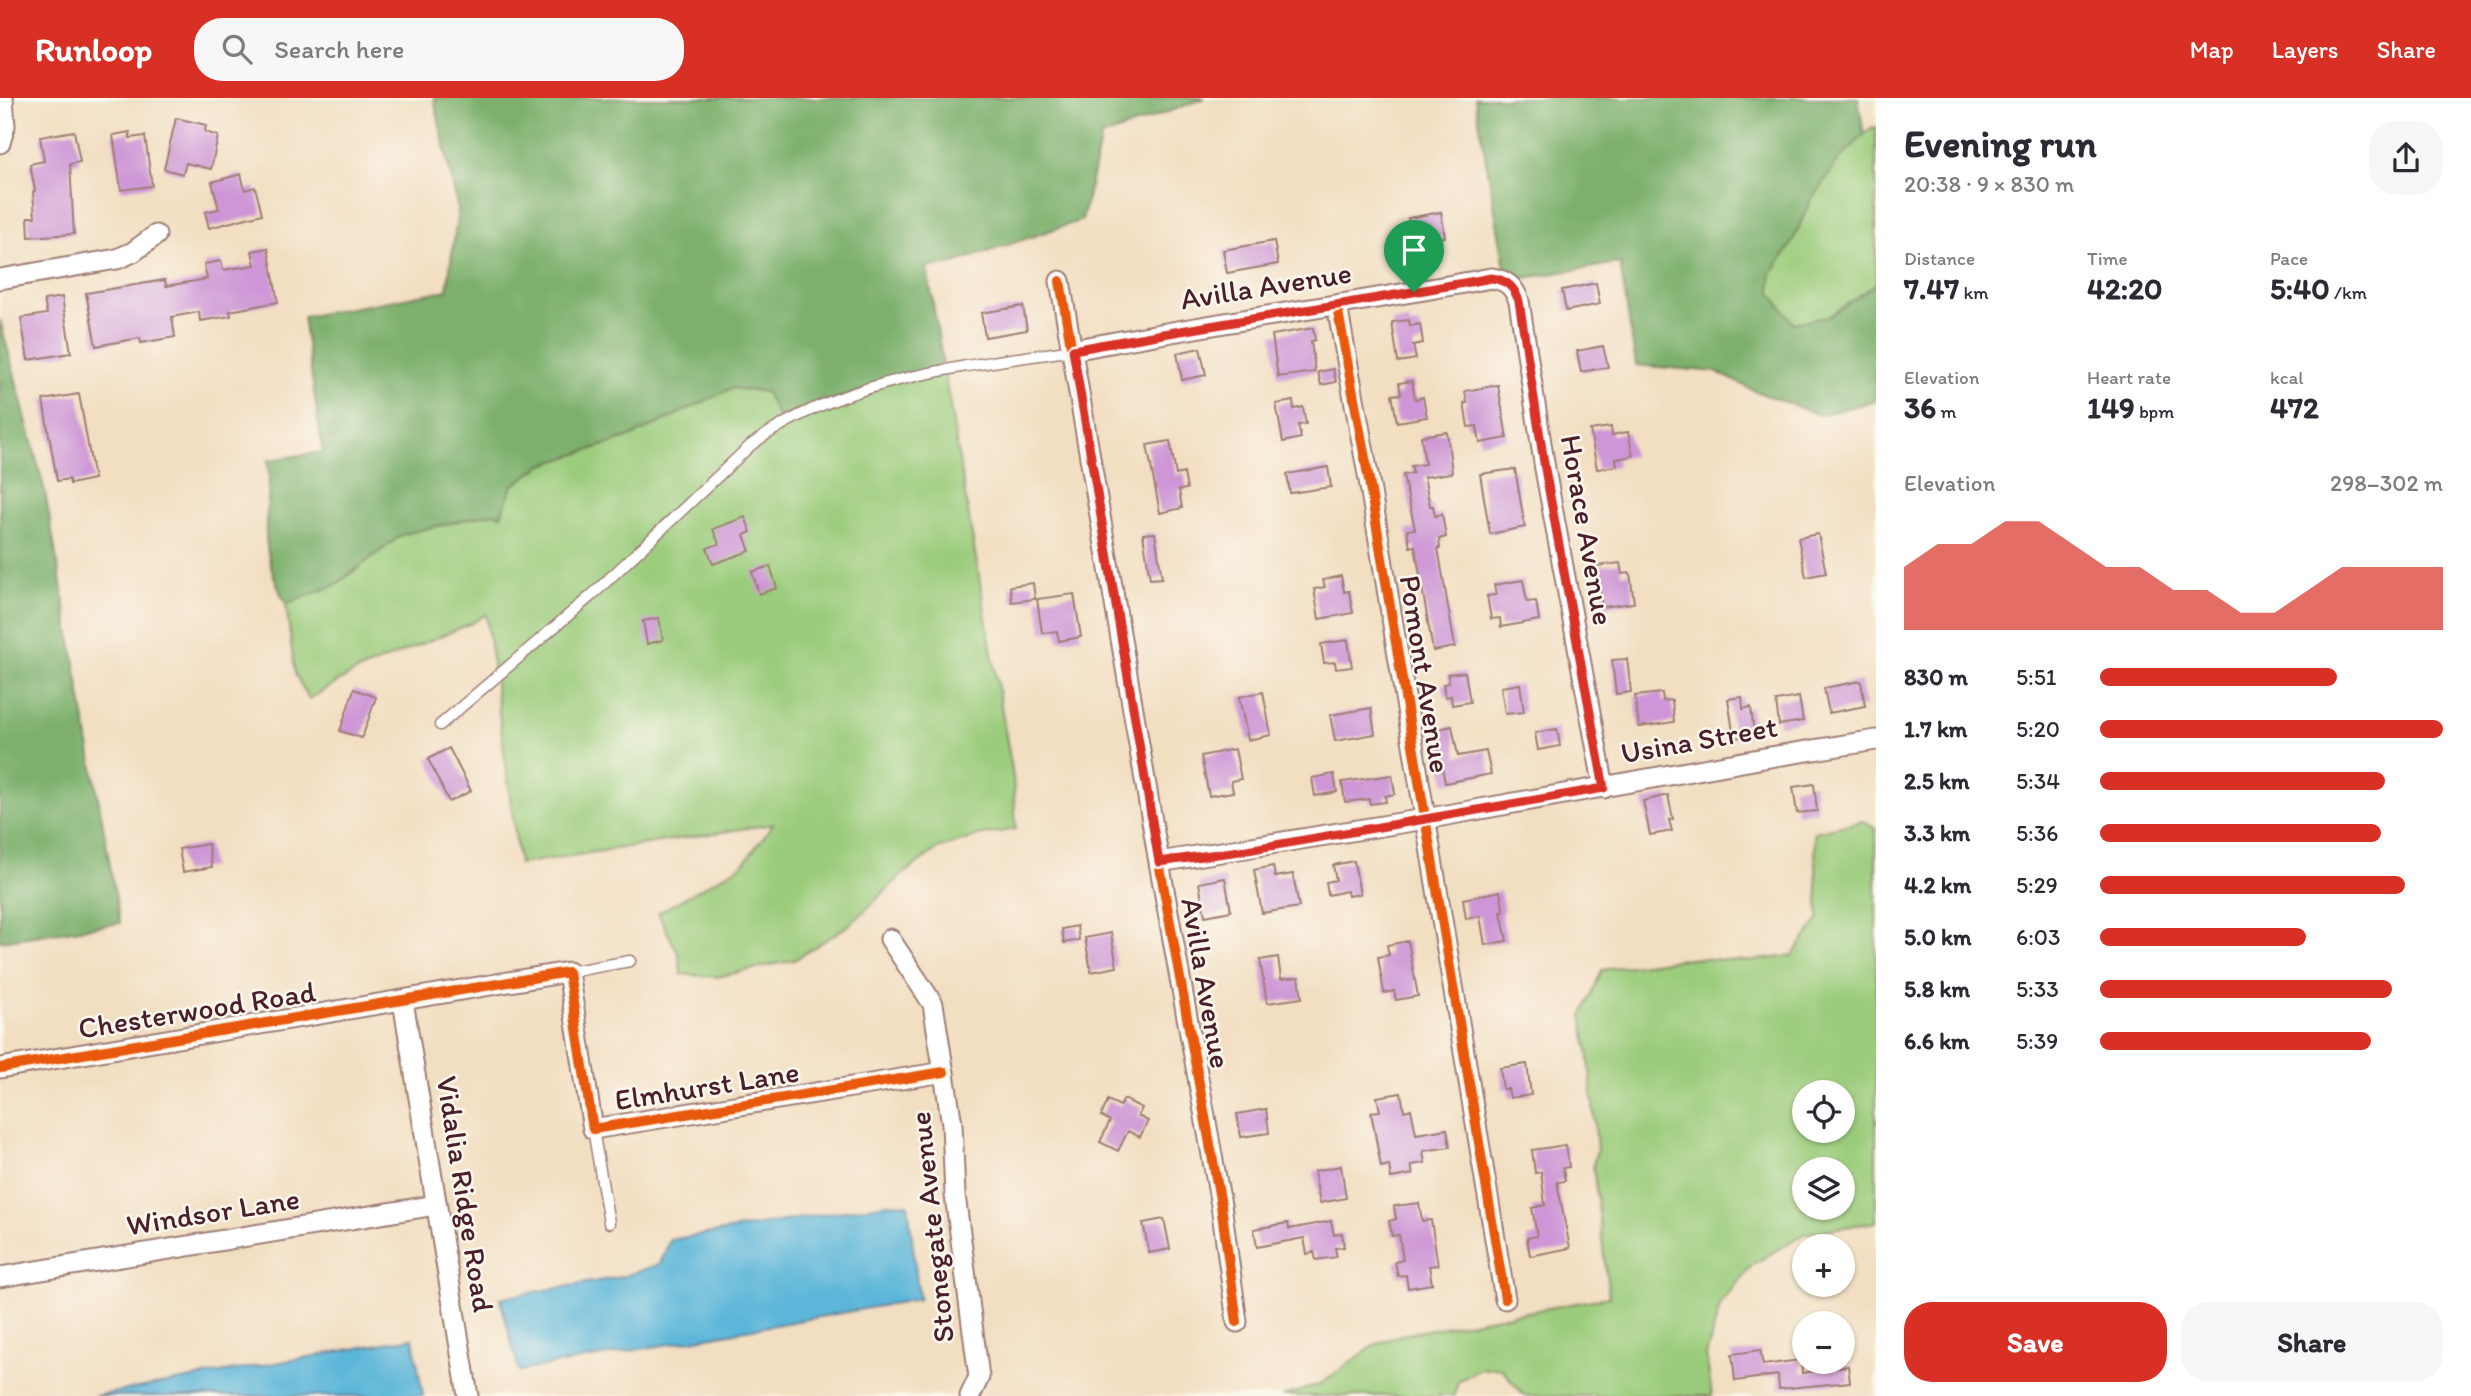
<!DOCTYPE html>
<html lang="en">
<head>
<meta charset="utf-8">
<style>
  body { margin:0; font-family:Itim,sans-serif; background:#f7f7f7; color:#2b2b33; height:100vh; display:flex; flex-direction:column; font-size:26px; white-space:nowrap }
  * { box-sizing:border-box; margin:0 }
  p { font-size:23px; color:#7c7c81 }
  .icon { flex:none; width:38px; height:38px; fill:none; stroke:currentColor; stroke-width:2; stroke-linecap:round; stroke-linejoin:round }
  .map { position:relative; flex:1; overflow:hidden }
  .sheet { display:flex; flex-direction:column; background:#fff; width:595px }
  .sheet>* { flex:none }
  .tools { position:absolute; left:1792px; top:982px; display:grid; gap:14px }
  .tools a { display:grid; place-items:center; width:63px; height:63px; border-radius:50%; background:#fff; box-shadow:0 2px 5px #0004; font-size:35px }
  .pin { position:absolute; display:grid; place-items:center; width:60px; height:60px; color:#fff; margin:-72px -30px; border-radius:50% 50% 50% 0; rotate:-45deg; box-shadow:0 0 7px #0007 }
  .pin .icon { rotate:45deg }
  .round { display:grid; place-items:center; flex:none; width:74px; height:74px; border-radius:28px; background:#f7f7f7 }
  .summary { display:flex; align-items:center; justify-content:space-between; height:119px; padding:0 28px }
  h1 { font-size:38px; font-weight:700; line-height:52px }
  .stats { display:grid; grid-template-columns:repeat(3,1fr); gap:10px; height:119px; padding:7px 28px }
  .stats div { display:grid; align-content:center }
  .stats b { font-size:30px; font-weight:700 }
  .stats small { font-size:19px; font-weight:400 }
  .stats p { font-size:19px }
  .chart { height:196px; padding:14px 28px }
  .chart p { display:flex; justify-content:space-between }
  .chart svg { width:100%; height:126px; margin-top:7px; fill:#d93025; opacity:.7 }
  .cta { display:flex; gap:14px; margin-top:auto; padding:14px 28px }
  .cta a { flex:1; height:80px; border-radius:28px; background:#d93025; color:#fff; font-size:28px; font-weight:700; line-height:80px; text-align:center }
  .cta a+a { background:#f7f7f7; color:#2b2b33 }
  ul { padding:0 28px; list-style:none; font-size:23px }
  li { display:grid; grid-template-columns:112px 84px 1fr; align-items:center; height:52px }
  li i { height:18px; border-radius:9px; background:#d93025 }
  header { display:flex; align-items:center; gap:42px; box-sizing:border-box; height:98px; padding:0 35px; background:#d93025; color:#fff }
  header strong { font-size:33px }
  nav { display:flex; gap:38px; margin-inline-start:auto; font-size:24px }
  .search { width:490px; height:63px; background:#f7f7f7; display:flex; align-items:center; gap:18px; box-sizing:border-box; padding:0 24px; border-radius:28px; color:#7c7c81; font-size:26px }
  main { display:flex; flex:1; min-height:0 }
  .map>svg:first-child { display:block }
  .green { fill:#9bcc7c; stroke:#727654; stroke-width:2; fill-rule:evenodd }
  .forest { fill:#7cb06c; stroke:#63684c; stroke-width:2 }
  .water { fill:#5bb6d9; stroke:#526a82; stroke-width:2 }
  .building { fill:#ce96d6 }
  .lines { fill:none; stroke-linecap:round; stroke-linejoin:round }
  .lane-casing { stroke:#9e7e76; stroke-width:13 }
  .street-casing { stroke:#9e7e76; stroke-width:23 }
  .lane { stroke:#fff; stroke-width:10 }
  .street { stroke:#fff; stroke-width:19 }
  .cycleway-casing { stroke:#fbf7ec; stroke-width:15 }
  .cycleway { stroke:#e8590c; stroke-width:10 }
  .route-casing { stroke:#fff; stroke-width:14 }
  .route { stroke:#d93025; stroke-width:9 }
  .labels { text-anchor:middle; stroke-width:5; stroke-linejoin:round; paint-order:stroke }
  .street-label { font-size:30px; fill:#4a1f2b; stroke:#fbf7ec }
</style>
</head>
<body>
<header>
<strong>Runloop</strong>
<div class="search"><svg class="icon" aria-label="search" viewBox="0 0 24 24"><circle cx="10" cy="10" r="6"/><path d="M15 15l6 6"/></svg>Search here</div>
<nav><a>Map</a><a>Layers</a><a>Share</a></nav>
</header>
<main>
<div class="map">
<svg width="1876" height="1298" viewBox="0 0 1876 1298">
  <rect width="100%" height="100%" fill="#fbf7ec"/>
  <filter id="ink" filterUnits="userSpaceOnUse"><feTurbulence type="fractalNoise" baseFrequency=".0143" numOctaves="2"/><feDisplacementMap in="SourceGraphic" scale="14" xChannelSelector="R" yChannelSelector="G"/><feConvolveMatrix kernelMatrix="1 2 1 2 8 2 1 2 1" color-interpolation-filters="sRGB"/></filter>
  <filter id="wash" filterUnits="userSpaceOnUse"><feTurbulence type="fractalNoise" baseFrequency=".00686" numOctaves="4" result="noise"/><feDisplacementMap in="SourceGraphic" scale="28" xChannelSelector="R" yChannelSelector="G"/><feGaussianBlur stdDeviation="1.57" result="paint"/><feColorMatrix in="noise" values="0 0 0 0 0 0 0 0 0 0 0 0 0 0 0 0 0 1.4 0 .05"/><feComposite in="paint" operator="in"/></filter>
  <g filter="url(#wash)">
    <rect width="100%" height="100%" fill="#f2dec1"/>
    <!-- green -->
    <path class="green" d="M1876,29V186L1828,219L1793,225L1771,195V175L1790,149L1810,103L1842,58L1871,30Z
      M943,267L1013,679L1016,731L978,738L937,751L903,776L852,825L794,862L717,879L681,876L679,857L658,815L742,767L773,726L519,766L486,516L474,524L355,574L309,601L295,576L286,506L335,487L403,436L493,415L501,417L512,388L542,367L630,339L732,290L766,294L778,319Z
      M1863,723L1876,731V1124L1806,1135L1752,1167L1721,1205L1706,1257L1712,1298H1524L1501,1270L1480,1271L1458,1283L1454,1298H1283L1319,1287L1375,1247L1400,1237L1609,1199L1593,1067L1597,1052L1589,960L1582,918L1602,872L1689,860L1748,863L1792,858L1819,821L1814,734ZM1804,994H1843V1032H1804ZM1804,1071H1843V1110H1804Z"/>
    <!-- forest -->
    <path class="forest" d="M434,0H1205L1101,39L1082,122L948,167L927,169L943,267L778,319L766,294L732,290L630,339L542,367L512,388L501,417L493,415L403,436L335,487L286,506C273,481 265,456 266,428C267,403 271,389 268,362L323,354L303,219L447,192L458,112Z
      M1475,0H1858L1864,37L1842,58L1810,103L1790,149L1771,175V195L1793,225L1828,219L1876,186V303L1819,317L1755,293L1717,274L1636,267L1620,165L1517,181L1511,175H1506Z
      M0,222L45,394L120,825L0,843Z"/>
    <!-- water -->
    <path class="water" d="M892,1105L908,1106L919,1201L519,1273L500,1200L621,1179L660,1166L670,1142Z
      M413,1240L423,1298H94Z"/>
    <g id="blocks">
      <!-- building -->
      <path class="building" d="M176,20L206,27L205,34L218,38L211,71L186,65L183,76L164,71Z
        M74,33L80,64L70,66L74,136L29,139L28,119H35L33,94L35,93L30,66L44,63L40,39Z
        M130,34V40L145,38L152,88L121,92L113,37Z
        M241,76L245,92L255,89L262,116L209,130L205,114L219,111L212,84Z
        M1441,114L1445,139L1412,144L1408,120Z
        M1274,143L1278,166L1227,175L1223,152Z
        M268,150L278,204L230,213L231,218L200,223L199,214L172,219L175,239L141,245L140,240L96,248L86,195L165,182L166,188L207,181L204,166L221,163L223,172L255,167L252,153Z
        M1596,185L1600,206L1566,213L1562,192Z
        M62,199L71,255L28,262L21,220L47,216L44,202Z
        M1023,208L1027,232L985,239L981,215Z
        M1409,222L1410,228L1420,226L1423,245L1413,247L1416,261L1398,264L1392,224Z
        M1313,230L1315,242L1311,243L1315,274L1278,279L1272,237Z
        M1603,248L1608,269L1581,274L1577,253Z
        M1200,250L1206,277L1182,282L1177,255Z
        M1333,271L1336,284L1321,287L1318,274Z
        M1412,283L1415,301L1423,299L1427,319L1397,324L1392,297L1401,296L1399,285Z
        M1498,287L1507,340L1480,345L1477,328L1468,329L1464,305H1467L1465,293Z
        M79,296L94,381L70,386L69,381L57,383L43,302Z
        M1293,303L1294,311L1303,309L1306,326L1298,327L1301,340L1283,344L1276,306Z
        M1611,329L1612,337L1628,334L1633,358L1616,361L1617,368L1597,371L1590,332Z
        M1447,334L1452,375L1424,379L1430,408H1433L1435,418L1442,416L1446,439L1439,441L1440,450H1438L1455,549L1433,553L1415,448L1410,449L1407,432L1415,431L1403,377L1413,375L1411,368L1425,366L1421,338Z
        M1170,343L1176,377L1184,375L1187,391L1179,392L1182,410L1160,415L1147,347Z
        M1328,369L1331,389L1290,395L1287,376Z
        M1515,371L1525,429L1490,436L1480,376Z
        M745,419L751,434L744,437L750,453L713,466L707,450L719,446L713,431Z
        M1155,435L1162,480L1150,481L1143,436Z
        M1818,436L1826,475L1806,479L1798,440Z
        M1620,465L1622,476L1630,475L1634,505L1602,509L1596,468Z
        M770,468L777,490L759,496L752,474Z
        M1341,478L1344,494L1349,493L1353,515L1319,521L1314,491L1325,489L1323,482Z
        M1523,482L1527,504L1536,503L1539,522L1501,529L1500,520L1491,521L1487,498L1496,497L1494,487Z
        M1033,485L1035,501L1012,504L1010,488Z
        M1074,496L1081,539L1059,543L1057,533L1042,535L1037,501Z
        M659,520L663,542L647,546L643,523Z
        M1348,542L1352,569L1336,571L1335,564L1324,565L1321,546Z
        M1627,561L1631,594L1616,596L1612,562Z
        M1465,574L1470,604L1452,607L1451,598L1445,599L1443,586L1449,585L1448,576Z
        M1861,583L1865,608L1829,615L1824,590Z
        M1520,586L1524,614L1505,616L1501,589Z
        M354,591L376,599L362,640L340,633Z
        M1263,594L1271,637L1248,642L1239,599Z
        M1662,595L1663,603L1672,602L1674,624L1639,629L1635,598Z
        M1742,599L1743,611L1751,609L1754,637L1734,640L1728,601Z
        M1799,599L1803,623L1779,627L1776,603Z
        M1371,610L1375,636L1335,643L1330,617Z
        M1452,628L1458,658L1486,653L1491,676L1445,685L1435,632Z
        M1557,631L1560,648L1538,652L1535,635Z
        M449,650L471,693L449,704L428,661Z
        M1235,651L1241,681L1231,683L1233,694L1209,698L1201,658Z
        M1334,676L1337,694L1315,698L1312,680Z
        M1392,677L1395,696L1385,698L1386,704L1370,706L1369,701L1345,704L1342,684Z
        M1814,686L1817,713L1797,715L1793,689Z
        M1668,697L1673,721L1669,722L1672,733L1650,737L1643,703Z
        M208,746L212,769L183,774L179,751Z
        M1354,763L1360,796L1348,798L1347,793L1328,797L1326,784L1336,782L1333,767Z
        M1273,768L1275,779L1293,776L1299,809L1262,815L1254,772Z
        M1225,780L1231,813L1205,818L1199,785Z
        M1500,793L1504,814H1501L1507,843L1485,847L1480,818L1466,821L1463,801Z
        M1077,828L1079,842L1064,845L1062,831Z
        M1111,835L1117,869L1091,874L1085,840Z
        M1408,843L1418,898L1396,902L1394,893L1384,895L1378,859L1389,857L1387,847Z
        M1278,859L1281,881L1299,879L1302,900L1267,905L1260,862Z
        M1527,966L1531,997L1510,1000L1508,991H1503L1500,970Z
        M1401,995L1404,1013L1411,1011L1416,1036L1447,1031L1450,1049L1423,1053L1425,1065L1411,1067L1413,1076L1391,1080L1389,1067L1381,1069L1371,1014L1380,1013L1377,999Z
        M1124,1001L1142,1010L1138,1018L1148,1023L1140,1039L1128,1033L1118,1053L1100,1044L1110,1023L1101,1018L1108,1002L1120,1008Z
        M1266,1011L1269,1035L1241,1039L1237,1016Z
        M1566,1047L1569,1069L1563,1070L1565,1083L1557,1084L1570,1150L1530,1158L1527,1140L1537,1138L1532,1110L1545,1107L1541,1074L1535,1075L1532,1052Z
        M1341,1068L1346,1100L1320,1105L1314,1073Z
        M1419,1105L1422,1123L1431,1122L1438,1167L1429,1168L1432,1186L1408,1190L1406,1177L1398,1178L1395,1164L1403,1162L1399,1137L1392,1138L1389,1123L1396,1121L1394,1108Z
        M1164,1121L1170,1151L1149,1155L1143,1125Z
        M1331,1123L1334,1137L1342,1135L1344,1149L1335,1150L1337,1159L1316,1162L1314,1154L1307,1156L1304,1140L1257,1149L1254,1131L1288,1125L1289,1131Z
        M1760,1252L1763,1267L1801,1262L1802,1275L1848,1268L1850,1284L1779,1291L1778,1277L1735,1283L1732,1256Z"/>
    </g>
  </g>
  <g filter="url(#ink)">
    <use href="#blocks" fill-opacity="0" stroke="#9e7e76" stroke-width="2"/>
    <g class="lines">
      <!-- lane casing -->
      <g class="lane-casing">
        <path id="lane" d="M440,627L592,497L751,347C843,279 962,269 1073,252
          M568,874L630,863
          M593,1031L609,1125"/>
      </g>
      <!-- street casing -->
      <g class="street-casing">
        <path id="street" d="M0,45L5,28L3,0
          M0,181L117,161L133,154L156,137
          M1060,183L1159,764L1221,1107L1237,1224
          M1337,208L1369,382L1505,1201
          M1073,252C1212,225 1352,206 1491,180C1507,182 1514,189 1519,203L1545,371L1604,690
          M1159,764L1425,721L1770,659L1876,642
          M890,841L933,906L952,1026L955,1097L979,1279L970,1298
          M403,903L468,1298
          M0,970L568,874L593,1031L944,974
          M0,1179L436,1107"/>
      </g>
      <!-- lane -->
      <use href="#lane" class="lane"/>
      <!-- street -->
      <use href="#street" class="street"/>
      <!-- cycleway casing -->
      <g class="cycleway-casing">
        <path id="cycleway" d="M1060,183L1159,764L1221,1107L1237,1224
          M1337,208L1369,382L1505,1201
          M0,970L568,874L593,1031L944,974"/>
      </g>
      <!-- cycleway -->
      <use href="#cycleway" class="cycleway"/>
    </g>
  </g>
  <g class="lines" filter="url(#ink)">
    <!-- route casing -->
    <g class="route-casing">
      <path id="route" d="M1491,180C1507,182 1514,189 1519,203L1545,371L1604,690L1247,752L1159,764L1073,252C1212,226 1352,206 1491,180Z"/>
    </g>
    <!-- route -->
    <use href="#route" class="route"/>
  </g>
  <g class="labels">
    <!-- street labels -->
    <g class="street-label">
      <text transform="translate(1266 188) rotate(-9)" y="10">Avilla Avenue</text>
      <text transform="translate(1587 432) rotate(80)" y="10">Horace Avenue</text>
      <text transform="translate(1425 576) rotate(81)" y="10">Pomont Avenue</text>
      <text transform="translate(1699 642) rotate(-10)" y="10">Usina Street</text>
      <text transform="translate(1206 885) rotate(80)" y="10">Avilla Avenue</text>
      <text transform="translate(197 912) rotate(-9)" y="10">Chesterwood Road</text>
      <text transform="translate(707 988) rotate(-9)" y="10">Elmhurst Lane</text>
      <text transform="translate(465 1096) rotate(81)" y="10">Vidalia Ridge Road</text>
      <text transform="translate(213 1114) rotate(-9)" y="10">Windsor Lane</text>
      <text transform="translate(932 1129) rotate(-96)" y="10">Stonegate Avenue</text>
    </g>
  </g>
</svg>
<div class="tools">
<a><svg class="icon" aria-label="locate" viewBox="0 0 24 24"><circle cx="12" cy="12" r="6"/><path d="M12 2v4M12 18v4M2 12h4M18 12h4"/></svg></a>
<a><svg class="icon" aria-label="layers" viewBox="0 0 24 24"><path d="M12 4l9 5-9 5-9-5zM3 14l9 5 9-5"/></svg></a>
<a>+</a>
<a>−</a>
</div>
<div class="pin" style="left:1414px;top:194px;background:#1e9e55"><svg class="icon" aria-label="arrive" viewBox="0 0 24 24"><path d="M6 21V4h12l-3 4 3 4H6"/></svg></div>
</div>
<section class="sheet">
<div class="summary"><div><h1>Evening run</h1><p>20:38 · 9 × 830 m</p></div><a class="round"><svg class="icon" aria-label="share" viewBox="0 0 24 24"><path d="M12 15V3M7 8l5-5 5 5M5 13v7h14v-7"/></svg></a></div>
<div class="stats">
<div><p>Distance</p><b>7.47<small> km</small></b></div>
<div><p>Time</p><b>42:20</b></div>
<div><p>Pace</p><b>5:40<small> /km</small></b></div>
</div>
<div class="stats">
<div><p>Elevation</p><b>36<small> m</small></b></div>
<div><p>Heart rate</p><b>149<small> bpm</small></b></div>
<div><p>kcal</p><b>472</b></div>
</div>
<div class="chart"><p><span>Elevation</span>298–302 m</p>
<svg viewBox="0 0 160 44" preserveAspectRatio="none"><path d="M0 44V22L10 14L20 14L30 6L40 6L50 14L60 22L70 22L80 30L90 30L100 38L110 38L120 30L130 22L140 22L150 22L160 22V44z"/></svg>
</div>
<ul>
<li><b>830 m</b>5:51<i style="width:69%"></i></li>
<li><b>1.7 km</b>5:20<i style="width:100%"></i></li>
<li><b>2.5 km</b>5:34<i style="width:83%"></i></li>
<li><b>3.3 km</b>5:36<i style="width:82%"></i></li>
<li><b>4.2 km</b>5:29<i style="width:89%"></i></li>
<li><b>5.0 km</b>6:03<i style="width:60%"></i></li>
<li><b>5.8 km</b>5:33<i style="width:85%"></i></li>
<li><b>6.6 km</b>5:39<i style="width:79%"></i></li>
</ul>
<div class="cta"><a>Save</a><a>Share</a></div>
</section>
</main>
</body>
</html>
